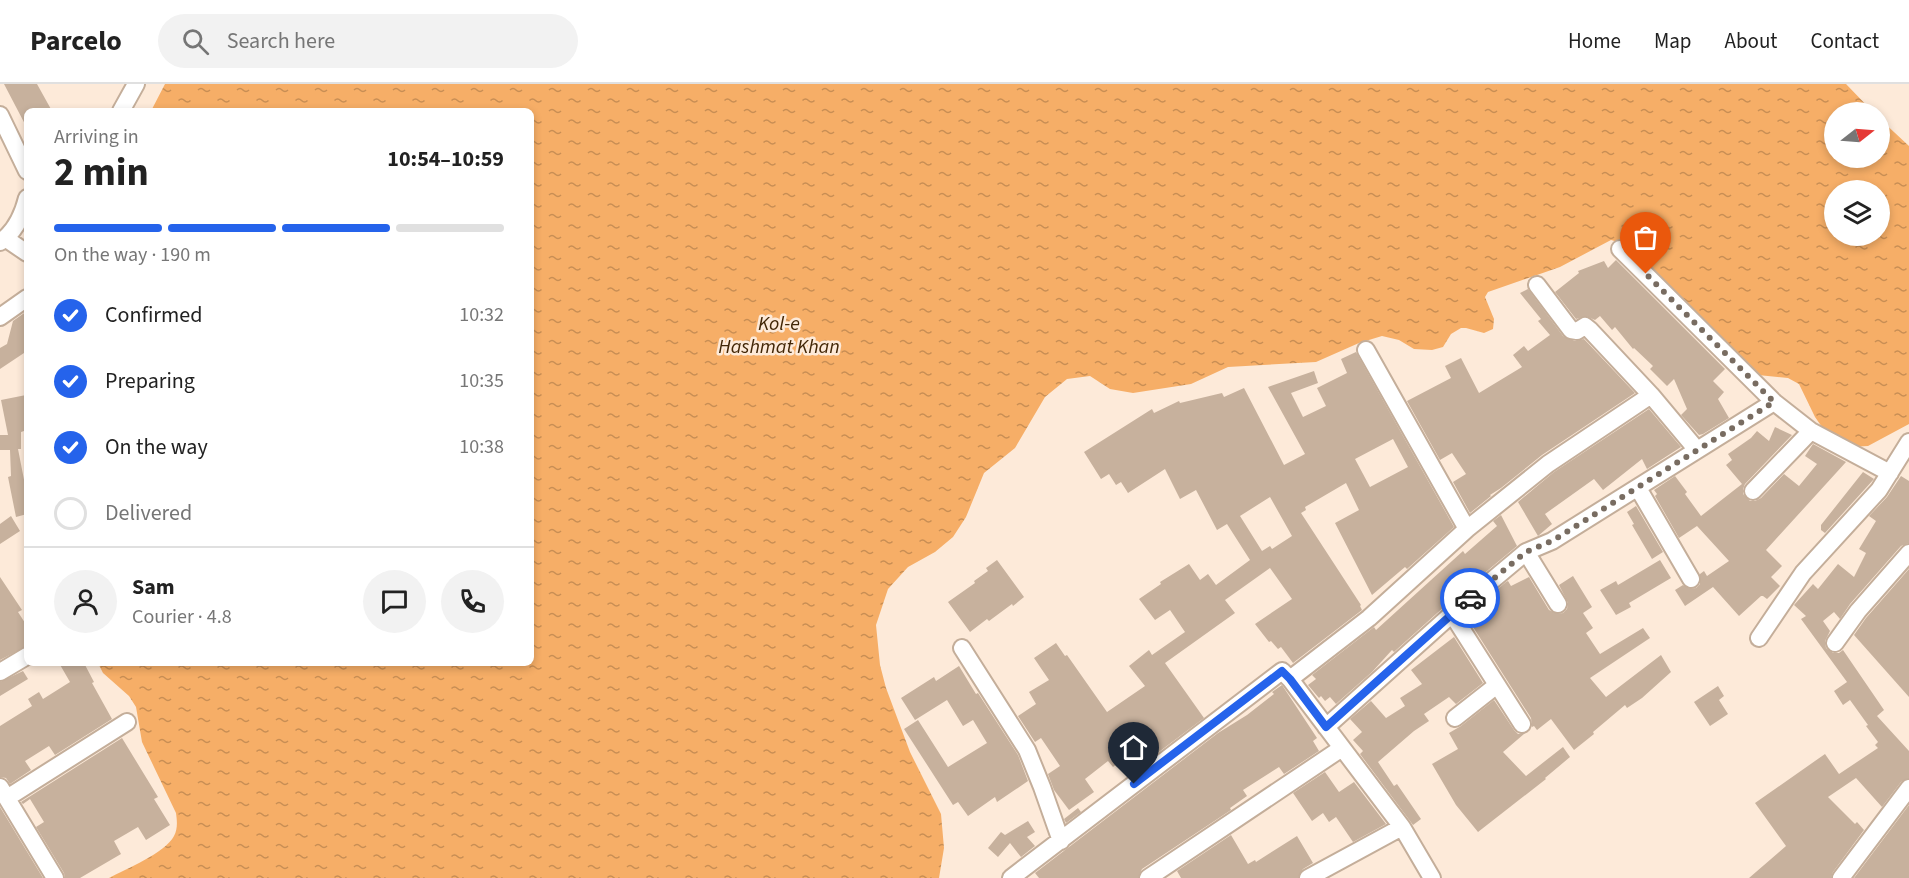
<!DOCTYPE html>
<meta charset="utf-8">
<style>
:root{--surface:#fff;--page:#f2f2f2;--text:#222;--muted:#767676;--line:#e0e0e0;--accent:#2563eb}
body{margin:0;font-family:"Source Sans 3",sans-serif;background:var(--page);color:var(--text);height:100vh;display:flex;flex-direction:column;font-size:22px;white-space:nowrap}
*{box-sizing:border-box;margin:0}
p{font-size:20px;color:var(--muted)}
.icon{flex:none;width:33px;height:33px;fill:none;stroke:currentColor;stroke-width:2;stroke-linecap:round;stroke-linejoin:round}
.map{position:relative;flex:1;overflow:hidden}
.drawer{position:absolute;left:24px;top:24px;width:510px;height:558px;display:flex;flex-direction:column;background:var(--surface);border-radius:9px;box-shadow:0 3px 9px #0003}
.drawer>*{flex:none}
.needle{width:39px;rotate:73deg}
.fabs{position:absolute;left:1824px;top:18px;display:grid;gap:12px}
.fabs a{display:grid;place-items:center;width:66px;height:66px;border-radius:50%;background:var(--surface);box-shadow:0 3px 9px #0003;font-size:30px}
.pin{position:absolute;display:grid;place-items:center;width:51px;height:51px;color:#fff;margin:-62px -26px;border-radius:50% 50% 50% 0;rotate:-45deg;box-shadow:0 0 6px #0007}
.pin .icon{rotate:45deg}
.courier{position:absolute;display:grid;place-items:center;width:60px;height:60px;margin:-30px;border:4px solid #2563eb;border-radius:50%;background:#fff;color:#222;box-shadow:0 2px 8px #0007}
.overview em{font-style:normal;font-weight:700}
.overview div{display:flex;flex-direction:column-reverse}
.overview{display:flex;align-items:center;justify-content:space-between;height:102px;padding:0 30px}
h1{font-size:39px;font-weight:700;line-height:45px}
.bar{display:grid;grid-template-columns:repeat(4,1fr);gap:9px 6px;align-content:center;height:72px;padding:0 30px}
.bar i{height:8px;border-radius:4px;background:var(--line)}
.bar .selected{background:var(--accent)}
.bar p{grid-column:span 4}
.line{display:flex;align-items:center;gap:15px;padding:0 30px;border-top:2px solid var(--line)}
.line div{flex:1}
.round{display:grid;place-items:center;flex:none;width:63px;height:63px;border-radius:32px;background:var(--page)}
ol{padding:0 30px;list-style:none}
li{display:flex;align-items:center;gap:18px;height:66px}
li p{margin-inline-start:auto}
li .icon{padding:6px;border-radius:50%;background:var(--accent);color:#fff;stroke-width:4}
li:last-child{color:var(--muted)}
li i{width:33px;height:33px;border:3px solid var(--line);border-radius:50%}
header{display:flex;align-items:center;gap:36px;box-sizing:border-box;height:84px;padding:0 30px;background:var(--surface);border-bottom:2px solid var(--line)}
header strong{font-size:28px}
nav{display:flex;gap:33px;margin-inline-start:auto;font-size:21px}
.search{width:420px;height:54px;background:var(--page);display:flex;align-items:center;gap:15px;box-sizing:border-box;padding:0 21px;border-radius:33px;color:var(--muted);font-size:22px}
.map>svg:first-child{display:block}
.water{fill:url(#water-ripples);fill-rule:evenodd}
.building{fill:#c7b19d;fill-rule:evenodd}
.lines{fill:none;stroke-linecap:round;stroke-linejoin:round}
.minor-casing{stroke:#c4ae9a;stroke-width:20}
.minor{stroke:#fff;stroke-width:16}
.done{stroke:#786c61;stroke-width:6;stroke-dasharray:0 10.8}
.route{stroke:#2563eb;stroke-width:8}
.labels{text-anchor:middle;stroke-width:5;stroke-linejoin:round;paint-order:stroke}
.water-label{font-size:20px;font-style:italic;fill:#422606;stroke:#fdead9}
</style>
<header>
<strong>Parcelo</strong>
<div class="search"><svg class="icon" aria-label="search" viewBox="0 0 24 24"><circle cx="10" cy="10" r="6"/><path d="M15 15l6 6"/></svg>Search here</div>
<nav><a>Home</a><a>Map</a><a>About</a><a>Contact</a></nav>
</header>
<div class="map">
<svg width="1909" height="794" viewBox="0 0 1909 794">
<defs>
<pattern id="water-ripples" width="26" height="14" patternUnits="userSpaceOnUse" patternTransform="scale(1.5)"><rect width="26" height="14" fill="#f6ae67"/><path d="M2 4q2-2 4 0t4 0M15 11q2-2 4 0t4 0" fill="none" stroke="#c88e54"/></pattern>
</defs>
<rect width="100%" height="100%" fill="#fdead9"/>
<path class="water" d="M165 0H1846L1873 28H1834V74H1880V35L1909 62V340L1868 362 1850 363 1829 353 1815 333 1799 300 1788 294 1758 291 1622 159 1611 156 1560 183 1488 208 1485 213 1494 235 1493 245 1484 249 1466 244H1461L1451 250 1443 263 1432 266 1414 265 1399 256 1382 252 1359 259 1316 278 1228 283 1191 300 1133 309 1110 305 1090 292 1067 295 1045 313 1015 364 984 389 966 433 953 453 935 468 908 483 888 505 876 541 880 581 886 604 910 668 941 730 944 764 939 794H109C126 785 165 769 174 752 178 745 177 736 176 729L142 658 136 623 129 612 103 589 98 579H531V27H151ZM1834 106H1880V152H1834Z"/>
<path class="building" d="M4 0H37L52 27H27V44Z
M1616 176 1725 285 1713 297 1724 308 1718 315 1729 334 1703 350 1699 351 1681 331 1687 325 1674 295 1667 302 1650 285 1653 282 1634 264 1633 265 1615 243 1612 246 1600 232 1595 236 1586 232 1576 235 1555 208 1579 189 1578 187 1604 177 1608 184Z
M1528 205 1563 252 1575 257 1584 255 1635 309 1542 371 1501 404 1490 411 1491 412 1470 429 1453 398 1466 390 1452 369 1440 376 1407 317 1451 294 1445 282 1461 274 1479 309 1522 283 1513 271 1524 262 1528 267 1550 251 1538 237 1541 235 1520 209Z
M27 227V267L0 285V264L7 260 13 237Z
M1356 268 1454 443 1407 485 1405 483 1372 511 1335 439 1359 426 1346 399 1305 423 1306 426 1301 429 1361 521 1360 522 1362 526 1293 579 1281 563 1278 565 1271 557 1269 558 1255 540 1292 515 1270 484 1225 516 1235 529 1165 579 1204 634 1127 692 1118 679 1113 683 1108 677 1085 695 1094 708 1069 726 1054 706 1048 690 1060 682 1041 654 1035 658 1018 632 1036 620 1029 608 1049 596 1034 574 1056 559 1065 572 1067 571 1107 628 1145 602 1129 582 1149 566 1152 571 1185 548 1170 526 1155 536 1139 515 1161 500 1160 498 1189 480 1200 496 1208 490 1216 501 1250 476 1227 440 1217 446 1196 406 1180 415 1165 385 1128 409 1121 398 1116 401 1109 390 1101 395 1084 368 1152 325 1154 329 1179 317 1180 319 1222 309 1224 313 1244 304 1284 381 1305 370 1268 303 1314 287 1318 299 1291 309 1303 333 1326 322 1317 304 1347 289 1341 275ZM1393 355 1408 383 1370 403 1355 375ZM1270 413 1292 452 1272 465 1270 462 1262 467 1240 432Z
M26 311 24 347 21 348V365H18L27 411V430L16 433 8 393 11 392 10 366H0V351H8L1 316Z
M1649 325 1681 363 1647 385 1642 375 1603 406 1594 395 1545 430 1552 440 1538 452 1518 418 1554 388Z
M1775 343 1792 351 1745 400 1743 405V410L1750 417H1755L1761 414 1784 390 1799 402 1817 380 1805 372 1813 360 1846 378 1766 466 1782 482 1771 493 1780 502 1767 515 1763 512H1761L1739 532 1713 503 1685 522 1675 506 1683 501 1690 505 1696 504 1700 500V490L1704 487 1707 492 1729 477 1697 442 1679 454 1655 412 1657 410 1654 406 1675 392 1687 408 1685 410 1701 432 1742 400 1726 381 1732 376 1728 370 1751 354 1757 347 1769 357Z
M1863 388 1874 395 1825 449 1821 446V441Z
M1901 392 1909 397V459L1901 462 1850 520 1840 535 1834 528 1823 537 1830 547 1825 557 1826 564 1833 569H1839L1843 566 1884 626 1877 632 1909 667V694L1901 698 1882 723 1856 694 1828 713 1855 740 1857 738 1864 746 1833 788 1831 794H1749L1786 762 1755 719 1825 670 1839 690 1878 664 1875 661 1878 658 1866 642 1868 641 1850 616 1843 621 1834 607 1847 598 1801 535 1806 532 1794 521 1813 500 1818 505 1838 480 1854 493 1866 469 1859 465 1876 437 1869 432 1887 413Z
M1636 422 1663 468 1652 475 1632 441 1634 440 1627 428Z
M1501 431 1517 462 1445 522 1394 568 1392 566 1372 588 1336 620 1330 613 1325 617 1321 612 1319 614 1308 601 1316 595 1312 591 1374 543 1376 546 1463 467 1465 470 1497 442 1493 437Z
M11 432 20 447 0 460V440Z
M997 476 1024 513 1013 522 1012 520 989 537 987 535 970 548 948 518 975 499 974 497 988 487 986 484Z
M1660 476 1671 494 1629 519 1631 523 1616 531 1600 506 1616 497 1618 501Z
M1909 485V613L1854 551 1866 534Z
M1573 492 1592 523 1583 529 1593 544 1586 549 1600 570 1643 544 1650 554 1590 594 1606 613 1661 571 1671 588 1642 614 1627 624 1625 621 1593 648 1594 650 1574 666 1551 635 1537 646 1534 642 1532 643 1531 634 1466 532 1506 498 1508 497 1511 502 1529 493 1549 526 1558 530 1563 529 1567 525 1568 519 1559 501Z
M0 493 22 526 18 528 27 542V562L0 576Z
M1454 553 1483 599 1456 620 1449 613 1424 630 1429 637 1414 647 1378 678 1394 702 1397 700 1421 735 1413 741 1360 670 1363 667 1353 656 1362 648 1350 635 1371 617 1386 634 1405 622 1400 614 1422 600 1411 586Z
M59 579H84L94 598 92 599 112 635 55 671 49 662 25 677 31 686 10 700 6 694 0 693V642L32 622 28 615 39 608 43 615 70 598Z
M959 582 976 610 978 609 1018 671 1028 697 997 718 995 713 968 732 958 718 953 721 904 645 918 636 948 683 987 659 973 636 963 642 947 616 915 636 901 614 934 593 936 597Z
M23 587 28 595 0 612V598Z
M1282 601 1317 654 1313 657 1319 667 1284 690 1279 683 1243 706 1247 712 1230 724 1231 726 1142 785 1138 794H1039L1035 789 1218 649 1247 631 1274 610 1272 608Z
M1718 602 1724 612 1719 616 1728 630 1710 642 1694 618Z
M1494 616 1514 646 1518 650H1524L1503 668 1526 692 1563 663 1570 673 1545 694 1546 695 1478 748 1456 721 1432 680 1458 665 1449 649 1461 642Z
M122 654 158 713 154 715 170 741 146 756 138 743 114 757 121 770 80 794H65L64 789 36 743 44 738 30 715 23 720 21 718Z
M1325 688 1339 708 1354 698 1386 740 1353 758 1336 733 1329 738 1323 729 1312 737 1293 709Z
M1909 721V794H1854Z
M0 723 43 794H0Z
M1078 724 1081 728 1066 739 1064 735Z
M1028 737 1035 748 1027 753 1035 762 1021 773 1010 759 998 773 988 764 1001 748 1005 751Z
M1231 751 1248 780 1255 776 1256 778 1297 752 1313 779 1303 785 1298 794H1181L1177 787Z"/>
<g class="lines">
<defs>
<path id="minor" d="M121 27 136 0
M0 31 27 87
M5 154 27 169
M0 158C15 148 23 130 27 114
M1620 165 1774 318 1811 347 1890 389
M1537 201 1571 246 1577 247 1585 242 1590 246 1651 311
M0 233 27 214
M1366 266 1467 445
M1638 404 1691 495
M1753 407 1811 347
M1526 468 1558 520
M1452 530 1522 640
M1759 554 1803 489 1879 406 1909 358
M1835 559 1858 527 1909 469
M962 564 1027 666 1042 703 1061 757
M0 588 27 572
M1290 595 1369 534 1467 445 1548 380 1651 311 1697 366
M1455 634 1497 601
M1326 643 1452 530 1526 468 1552 457 1774 318
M0 703 55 794
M7 714 127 638
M1011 794 1282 587 1290 595 1402 743 1432 794
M1148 794 1342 664
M1308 794 1402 743
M1841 794 1909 704"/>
</defs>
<use href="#minor" class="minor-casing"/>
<use href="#minor" class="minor"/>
</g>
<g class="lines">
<path class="done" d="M1470 514 1526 468 1552 457 1774 318 1646 190"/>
<path class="route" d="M1134 700 1282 587 1290 595 1326 643 1470 514"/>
</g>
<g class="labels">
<g class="water-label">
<text x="779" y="246">Kol-e<tspan x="779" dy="23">Hashmat Khan</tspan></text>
</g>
</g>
</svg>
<div class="fabs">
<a><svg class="needle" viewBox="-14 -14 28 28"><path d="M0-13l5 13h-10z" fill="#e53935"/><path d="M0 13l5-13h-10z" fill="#767676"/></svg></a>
<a><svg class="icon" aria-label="layers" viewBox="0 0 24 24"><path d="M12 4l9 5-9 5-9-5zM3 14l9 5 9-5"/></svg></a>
</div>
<div class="pin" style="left:1646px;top:190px;background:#ea580c"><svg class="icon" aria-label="bag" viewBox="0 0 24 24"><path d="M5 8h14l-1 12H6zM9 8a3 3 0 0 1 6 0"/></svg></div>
<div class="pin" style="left:1134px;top:700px;background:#1f2937"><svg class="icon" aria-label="home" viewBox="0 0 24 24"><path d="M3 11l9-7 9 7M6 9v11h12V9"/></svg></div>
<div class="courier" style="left:1470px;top:514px"><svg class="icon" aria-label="car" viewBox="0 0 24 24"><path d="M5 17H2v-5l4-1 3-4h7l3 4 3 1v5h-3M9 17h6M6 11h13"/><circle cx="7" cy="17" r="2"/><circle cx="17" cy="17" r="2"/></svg></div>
<section class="drawer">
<div class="overview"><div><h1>2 min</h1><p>Arriving in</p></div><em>10:54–10:59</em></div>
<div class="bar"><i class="selected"></i><i class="selected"></i><i class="selected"></i><i></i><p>On the way · 190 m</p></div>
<ol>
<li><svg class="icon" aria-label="check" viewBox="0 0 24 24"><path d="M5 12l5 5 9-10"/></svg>Confirmed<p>10:32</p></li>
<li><svg class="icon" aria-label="check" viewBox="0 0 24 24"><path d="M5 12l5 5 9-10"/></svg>Preparing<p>10:35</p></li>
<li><svg class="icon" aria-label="check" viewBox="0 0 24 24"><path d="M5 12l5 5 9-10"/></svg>On the way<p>10:38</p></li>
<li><i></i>Delivered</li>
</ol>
<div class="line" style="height:108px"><a class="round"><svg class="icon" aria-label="person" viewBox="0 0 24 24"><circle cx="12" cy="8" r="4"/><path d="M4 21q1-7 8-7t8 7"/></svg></a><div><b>Sam</b><p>Courier · 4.8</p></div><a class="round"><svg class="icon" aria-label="chat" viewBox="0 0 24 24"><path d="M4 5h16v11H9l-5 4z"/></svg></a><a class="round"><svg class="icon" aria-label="phone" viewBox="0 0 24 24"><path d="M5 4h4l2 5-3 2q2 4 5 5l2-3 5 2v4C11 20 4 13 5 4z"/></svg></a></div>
</section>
</div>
